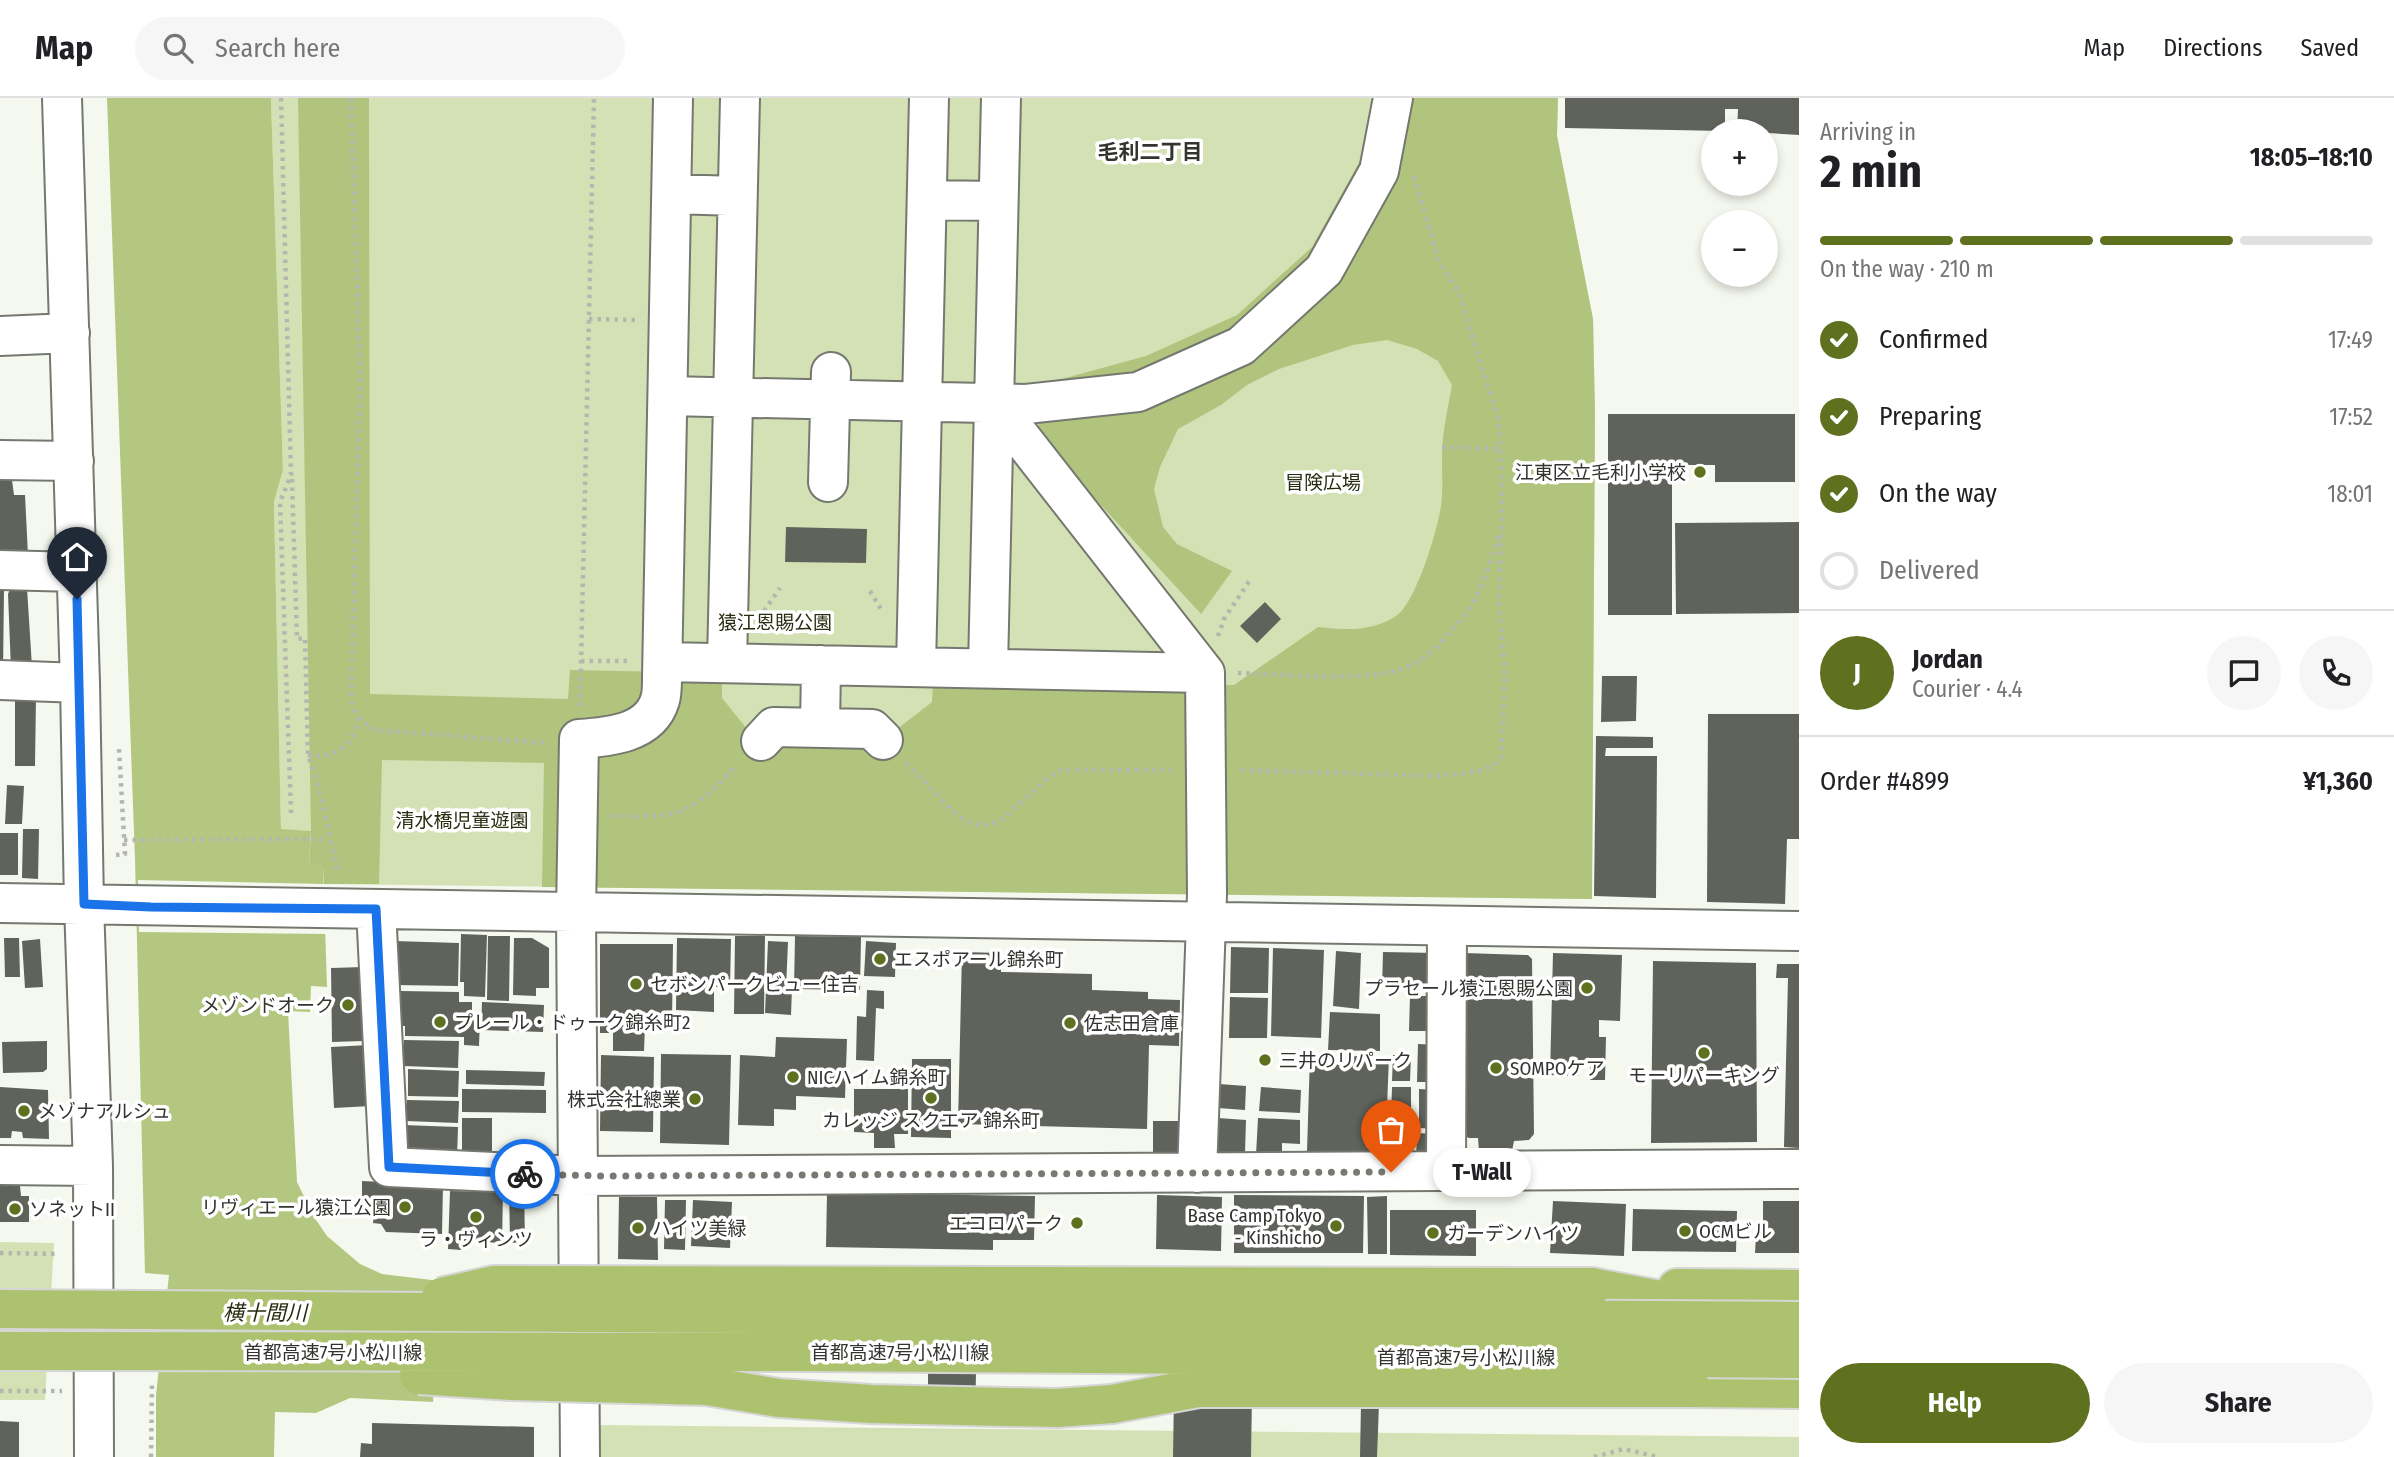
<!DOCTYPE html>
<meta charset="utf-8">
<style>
:root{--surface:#fff;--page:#f6f6f6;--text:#202124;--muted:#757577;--line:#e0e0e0;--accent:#5f711e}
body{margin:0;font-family:"Fira Sans Condensed","Noto Sans JP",sans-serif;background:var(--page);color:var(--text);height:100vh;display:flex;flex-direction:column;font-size:26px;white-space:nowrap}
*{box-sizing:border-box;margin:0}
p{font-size:23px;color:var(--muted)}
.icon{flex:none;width:38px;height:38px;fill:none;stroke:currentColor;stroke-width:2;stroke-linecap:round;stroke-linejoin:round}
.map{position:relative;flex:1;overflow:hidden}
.details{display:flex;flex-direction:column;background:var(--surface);width:595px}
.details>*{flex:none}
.buttons{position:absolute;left:1701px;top:21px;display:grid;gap:14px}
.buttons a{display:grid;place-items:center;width:77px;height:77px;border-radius:50%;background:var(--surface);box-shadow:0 4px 10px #0003;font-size:35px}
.pin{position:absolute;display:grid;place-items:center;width:60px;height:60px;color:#fff;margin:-72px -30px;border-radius:50% 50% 50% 0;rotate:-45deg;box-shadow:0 0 7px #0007}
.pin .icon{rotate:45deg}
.courier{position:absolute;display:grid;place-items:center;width:70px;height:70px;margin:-35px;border:5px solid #1a73e8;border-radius:50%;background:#fff;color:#222;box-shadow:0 2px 9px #0007}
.bubble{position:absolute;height:49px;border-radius:24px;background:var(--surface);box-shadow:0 4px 10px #0003;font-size:23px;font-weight:700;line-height:49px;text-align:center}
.headline em{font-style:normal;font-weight:700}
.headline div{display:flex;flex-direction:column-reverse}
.headline{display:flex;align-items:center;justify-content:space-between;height:119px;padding:0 21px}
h1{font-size:46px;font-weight:700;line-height:52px}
.bar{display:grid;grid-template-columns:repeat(4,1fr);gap:10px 7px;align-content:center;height:84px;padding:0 21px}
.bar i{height:9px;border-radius:5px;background:var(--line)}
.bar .active{background:var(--accent)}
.bar p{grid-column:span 4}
.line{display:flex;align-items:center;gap:18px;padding:0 21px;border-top:2px solid var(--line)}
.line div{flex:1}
.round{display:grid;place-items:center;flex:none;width:74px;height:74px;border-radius:37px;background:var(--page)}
ol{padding:0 21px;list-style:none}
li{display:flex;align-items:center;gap:21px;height:77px}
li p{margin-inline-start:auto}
li .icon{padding:7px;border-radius:50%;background:var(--accent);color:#fff;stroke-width:4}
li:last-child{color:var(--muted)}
li i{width:38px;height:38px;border:4px solid var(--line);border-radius:50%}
.primary-button{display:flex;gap:14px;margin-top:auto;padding:14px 21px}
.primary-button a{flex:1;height:80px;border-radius:42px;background:var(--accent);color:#fff;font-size:28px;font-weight:700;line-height:80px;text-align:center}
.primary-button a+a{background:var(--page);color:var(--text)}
header{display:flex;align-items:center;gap:42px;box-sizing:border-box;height:98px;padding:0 35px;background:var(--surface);border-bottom:2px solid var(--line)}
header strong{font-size:33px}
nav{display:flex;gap:38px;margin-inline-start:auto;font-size:24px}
.search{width:490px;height:63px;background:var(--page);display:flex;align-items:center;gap:18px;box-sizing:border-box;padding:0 24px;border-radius:38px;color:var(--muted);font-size:26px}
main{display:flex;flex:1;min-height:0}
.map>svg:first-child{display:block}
.green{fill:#d4e1b5}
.forest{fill:#b1c47e}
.water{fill:#b4c781}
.pier{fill:#f5f8ee}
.building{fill:#60635b}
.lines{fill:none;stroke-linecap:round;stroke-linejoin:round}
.minor-casing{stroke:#75786f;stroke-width:42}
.highway-casing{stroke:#d6d6d6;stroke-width:42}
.path{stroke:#b5b7af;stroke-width:4.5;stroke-dasharray:3.5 5;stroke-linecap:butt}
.minor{stroke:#fff;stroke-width:38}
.highway{stroke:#adc26f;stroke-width:38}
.highway-bridge-casing{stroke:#d6d6d6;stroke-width:42;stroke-linecap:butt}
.highway-bridge{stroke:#adc26f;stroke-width:38}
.done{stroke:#777972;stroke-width:7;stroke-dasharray:0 12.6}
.route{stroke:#1a73e8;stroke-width:9}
.poi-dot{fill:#5f711e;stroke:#fff;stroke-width:2.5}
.labels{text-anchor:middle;stroke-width:7;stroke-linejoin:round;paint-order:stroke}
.poi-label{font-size:19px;fill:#333430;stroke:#fff;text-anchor:start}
.park-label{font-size:19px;fill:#272e10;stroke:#fff}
.street-label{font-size:19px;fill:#333430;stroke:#fff}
.neighbourhood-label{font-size:21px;font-weight:bold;fill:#333430;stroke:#fff}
.water-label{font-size:21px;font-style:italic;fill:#262d0e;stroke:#fff}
</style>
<header>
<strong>Map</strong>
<div class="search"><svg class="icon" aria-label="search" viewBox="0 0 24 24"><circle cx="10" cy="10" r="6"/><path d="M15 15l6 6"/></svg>Search here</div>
<nav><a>Map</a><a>Directions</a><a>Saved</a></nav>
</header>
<main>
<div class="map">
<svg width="1799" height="1359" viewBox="0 0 1799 1359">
<rect width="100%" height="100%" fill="#f5f8ee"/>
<path class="green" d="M271 0H1558L1557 38 1593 221 1595 316 1592 801 324 786 323 768 311 733 281 732 274 404 283 372Z
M0 1144 54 1145 45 1302H0Z
M597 1327 1799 1339V1359H598Z"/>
<path class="forest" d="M298 0H369L370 596 568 601 570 572 722 575V600L756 642H883L932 604 933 581 1234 587 1318 529C1345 532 1372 534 1396 518 1416 506 1441 423 1442 399 1443 380 1441 360 1443 340 1445 322 1449 304 1452 287L1438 263 1417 251 1387 242 1353 247 1279 271 1247 287 1221 307 1178 331 1160 369 1154 391 1163 429 1177 446 1232 473 1201 516 1042 343 1037 319 1058 282 1146 258 1237 217 1312 149 1361 61 1373 0H1558L1557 38 1593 221 1595 316 1592 801 542 789 544 665 382 662 379 786H324L323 768 309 767 311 733Z"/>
<path class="water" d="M107 0H271L283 372 274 404 281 731 311 733 309 766 323 768 327 889 311 888 310 914 288 913 297 1084 314 1119 327 1138 360 1166 382 1176 440 1183 433 1304 350 1300 316 1315 275 1314 274 1359H156V1297L169 1177 145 1175 135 761Z"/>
<path class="pier" d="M138 782 324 786 328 836 139 834Z"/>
<path class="building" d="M1565 0H1799V37L1737 33 1738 11H1725V33L1565 30Z
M1608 316H1795V384H1715V367H1672V517H1608Z
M0 382H12L14 397H25L28 457 0 455Z
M1799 424V515L1676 516 1675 425Z
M786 429 867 431 866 465 785 464Z
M27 490 32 569 11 572 8 496 10 491Z
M0 491H4L3 575H0Z
M1265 504 1281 521 1257 545 1240 528Z
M1602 578H1637L1636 623 1601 624Z
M15 598H36L35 668H15Z
M1708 616H1799V741H1787L1785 806 1707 804Z
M1596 638 1653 639V650H1606L1605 658H1657L1656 800 1594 798Z
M7 687 24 688 22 726H5Z
M23 731H39L38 781 22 780Z
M0 735H18V777H0Z
M461 836 487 837 485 899 464 898V884H460Z
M488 838H510L509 903 487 902Z
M735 838H765L764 916H734Z
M795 838 861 839 860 892 794 891Z
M4 840H19L20 879H5Z
M514 840H532L549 850V890H536V898L513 897Z
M677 840 731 841 730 889H714V914L676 912Z
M40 841 43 889 25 890 22 843Z
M394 843 459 845 458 888 394 887Z
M768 843 788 844 786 891 792 890 791 917 765 915Z
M866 843 896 845 895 879 864 878Z
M600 846H673L672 926 645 927 644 953H613V935H600Z
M1231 849 1269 850 1268 895H1230Z
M1273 850 1324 852 1321 940 1271 938Z
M1336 853 1361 855 1359 911 1333 908Z
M962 854 1001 855V874L1092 876V892L1148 894V901L1180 902 1179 948 1149 947 1147 1031 958 1026Z
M1383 854 1437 855 1436 892 1382 891Z
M1464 855 1528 857 1532 861 1534 1036 1529 1042 1514 1043 1512 1053H1479L1478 1040H1469L1460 1036Z
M1553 855 1622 857 1620 923 1599 922V939H1606L1605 982H1590V968H1579V978L1550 977Z
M1653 863 1756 865 1757 1044 1651 1045Z
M1777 866H1799V1050L1784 1049 1788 880H1776Z
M363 869 364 943 332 944 331 870Z
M867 892 884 893V911L876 910 874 963 856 962 857 918 866 919Z
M401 893 459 894V904H472V920H480L479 948 464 947V939L405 938V928H400Z
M1410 898H1437L1436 933H1409Z
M1230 899 1268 900 1267 940H1229Z
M482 904 544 907 543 934 481 932Z
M1330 914 1380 916V953L1328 952Z
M776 939 847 941 845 1000 796 998V1012L774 1011V1028L738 1027 740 957 775 959Z
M404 942 459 943 458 970 403 968Z
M47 943V971L43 974 3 975 2 944Z
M1418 946 1438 947 1437 984H1417Z
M368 947 371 1008 334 1010 331 949Z
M661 956 731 957 729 1047 660 1045Z
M601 957 654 959 653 1034 600 1033Z
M1310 957 1389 959 1385 1058 1307 1053Z
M1393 957H1411L1410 983H1392Z
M912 961H951V1040L911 1039Z
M408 971 459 973 458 999 408 998Z
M466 972 545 974 544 988 466 986Z
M1219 986 1246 988 1245 1012 1218 1010Z
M0 989 48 992 49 1041 23 1040 22 1034 12 1033 11 1040H0Z
M1261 989 1301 992 1300 1015 1259 1013Z
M1392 989H1411V1026L1391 1025Z
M462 991 546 992V1015L462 1014Z
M854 991H908V1036H894L895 1050H874V1035L854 1034Z
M1419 991 1437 992 1436 1031 1419 1030Z
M407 1002 459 1003 458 1025 406 1023Z
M462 1020H492V1057H462Z
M1218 1020 1246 1022 1245 1055 1216 1054Z
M1258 1020 1300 1022V1046L1282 1045V1057H1256Z
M1153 1023H1185V1057L1153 1056Z
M403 1027 458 1029 457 1060 403 1059Z
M1391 1032 1411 1033 1410 1059 1390 1058Z
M1417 1035 1437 1036 1436 1060 1416 1059Z
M362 1083 443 1087 442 1136 386 1134 381 1126 373 1125 374 1115 362 1103Z
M509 1086H524L525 1144 510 1145Z
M0 1088H20L21 1098H29V1124H0Z
M450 1093 503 1094 502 1145 462 1143 461 1152 448 1151Z
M827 1095 1035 1098 1034 1142H993V1152L826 1149Z
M1157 1097 1222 1099 1221 1153 1156 1151Z
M1234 1097 1364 1098 1363 1155H1234Z
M1387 1098V1156H1368L1367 1099Z
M619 1099H657L658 1162 618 1161Z
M665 1102H686L685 1152 664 1151Z
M693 1102 732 1104 730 1150 691 1148Z
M1553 1103 1626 1106 1624 1158 1550 1155Z
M1763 1103H1799V1155H1755L1756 1137H1763Z
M1633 1111 1737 1113 1736 1154 1632 1153Z
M1390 1112H1476V1158L1390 1157Z
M928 1273H976L975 1328 928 1327Z
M1174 1294 1252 1296 1251 1359H1173Z
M1361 1306H1379L1377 1359H1360Z
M0 1323 19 1324V1359H0Z
M372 1325 534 1329V1359H360L361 1345 372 1346Z"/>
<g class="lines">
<defs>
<path id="minor" d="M62 0 80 585 84 806 93 1068 94 1359
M672 96 737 98
M927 102 998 103
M0 238 70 235
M668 298 1026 306 1138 294 1241 248 1324 172 1379 73 1393 0
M994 305 1205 575 1207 796 1197 1075
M0 362 74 363
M828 384 831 274
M0 472 76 474
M663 564 1205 575
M727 565 740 0
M916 569 929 0
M988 570 1001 0
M0 582 80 585
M820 630 821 567
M761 643 774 629 872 631 883 642
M0 805 1799 833
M376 811 389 1069 578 1078 1799 1071
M0 1067 93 1068
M1446 1073 1447 828
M580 1359 576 815 579 641C608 639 650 636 660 602 662 596 662 587 662 580L673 0"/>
<path id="highway" d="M1591 1189 1713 1212
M1677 1190 1799 1191
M1691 1290 1799 1291"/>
</defs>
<use href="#minor" class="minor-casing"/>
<use href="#highway" class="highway-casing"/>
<path class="path" d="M281 0 291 377 280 404 291 715
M351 0 360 285 351 597C353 614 359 624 375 632L546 645
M589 221 637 222
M1442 349 1500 351
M292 381 297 541 305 540 308 657 319 691 338 776
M870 493 881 511
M764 513 780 490
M1218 538 1224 521 1250 482
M581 563H629
M1238 575C1284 576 1361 585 1404 570 1417 566 1430 556 1439 546 1475 511 1484 487 1498 439
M580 608 594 0
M308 657C335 661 354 648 358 621
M906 665 959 719C974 728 988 730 1003 720L1048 680 1061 672H1172
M1241 672 1437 678C1458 676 1481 676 1499 663L1501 658 1505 575 1499 509 1502 398 1499 324 1458 192 1439 164 1414 78
M610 718C682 719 687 719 737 667
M124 742 322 741
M116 757 125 756 119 651
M0 1155 59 1156
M0 1293H62
M151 1359 152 1286
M1594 1359 1624 1351 1658 1359"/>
<use href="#minor" class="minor"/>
<use href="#highway" class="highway"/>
<defs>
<path id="highway-bridge" d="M441 1199 494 1187 1591 1189
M0 1211 1799 1223
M0 1253 799 1254 1799 1261
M419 1277 512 1283 707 1288 779 1300 871 1306 1057 1310 1112 1306 1198 1290H1691"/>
</defs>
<use href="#highway-bridge" class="highway-bridge-casing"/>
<use href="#highway-bridge" class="highway-bridge"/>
</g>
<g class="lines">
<path class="done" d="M525 1076 605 1078 1391 1074"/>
<path class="route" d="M77 501 84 806 151 809 376 811 389 1069 525 1076"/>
</g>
<g class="poi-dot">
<circle cx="1700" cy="374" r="7"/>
<circle cx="880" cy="861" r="7"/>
<circle cx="636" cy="886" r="7"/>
<circle cx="1587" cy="890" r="7"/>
<circle cx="348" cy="907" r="7"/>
<circle cx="440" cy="924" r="7"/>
<circle cx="1070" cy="925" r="7"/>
<circle cx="1704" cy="955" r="7"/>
<circle cx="1265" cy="962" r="7"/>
<circle cx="1496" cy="970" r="7"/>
<circle cx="793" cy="979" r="7"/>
<circle cx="931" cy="1000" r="7"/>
<circle cx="695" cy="1001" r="7"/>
<circle cx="24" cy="1013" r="7"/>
<circle cx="405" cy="1109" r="7"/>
<circle cx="15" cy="1111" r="7"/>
<circle cx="476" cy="1119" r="7"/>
<circle cx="1077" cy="1125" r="7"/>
<circle cx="1336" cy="1128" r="7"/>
<circle cx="638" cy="1130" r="7"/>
<circle cx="1685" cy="1133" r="7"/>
<circle cx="1433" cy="1135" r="7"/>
</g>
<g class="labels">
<g class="poi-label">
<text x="1686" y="381" text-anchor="end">江東区立毛利小学校</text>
<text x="894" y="868">エスポアール錦糸町</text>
<text x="650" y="893">セボンパークビュー住吉</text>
<text x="1573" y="897" text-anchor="end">プラセール猿江恩賜公園</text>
<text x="334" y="914" text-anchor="end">メゾンドオーク</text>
<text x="454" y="931">プレール・ドゥーク錦糸町2</text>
<text x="1084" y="932">佐志田倉庫</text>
<text x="1279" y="969">三井のリパーク</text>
<text x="1510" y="977">SOMPOケア</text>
<text x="1704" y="984" text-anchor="middle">モーリパーキング</text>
<text x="807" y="986">NICハイム錦糸町</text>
<text x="681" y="1008" text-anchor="end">株式会社總業</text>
<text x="38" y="1020">メゾナアルシュ</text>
<text x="931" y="1029" text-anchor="middle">カレッジ スクエア 錦糸町</text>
<text x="391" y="1116" text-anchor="end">リヴィエール猿江公園</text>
<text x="29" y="1118">ソネットII</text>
<text x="1322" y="1124" text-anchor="end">Base Camp Tokyo<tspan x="1322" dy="22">- Kinshicho</tspan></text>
<text x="1063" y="1132" text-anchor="end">エコロパーク</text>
<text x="652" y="1137">ハイツ美緑</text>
<text x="1699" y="1140">OCMビル</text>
<text x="1447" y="1142">ガーデンハイツ</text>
<text x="476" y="1148" text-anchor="middle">ラ・ヴィンツ</text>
</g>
<g class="park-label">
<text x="1323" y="391">冒険広場</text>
<text x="775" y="531">猿江恩賜公園</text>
<text x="462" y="729">清水橋児童遊園</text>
</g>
<g class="street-label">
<text x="333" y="1261">首都高速7号小松川線</text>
<text x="900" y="1261">首都高速7号小松川線</text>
<text x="1466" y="1266">首都高速7号小松川線</text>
</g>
<g class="neighbourhood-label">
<text x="1150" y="61">毛利二丁目</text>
</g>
<g class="water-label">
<text x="265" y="1222">横十間川</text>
</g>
</g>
</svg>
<div class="buttons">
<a>+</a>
<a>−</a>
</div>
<div class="pin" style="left:1391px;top:1074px;background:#ea580c"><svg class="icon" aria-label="bag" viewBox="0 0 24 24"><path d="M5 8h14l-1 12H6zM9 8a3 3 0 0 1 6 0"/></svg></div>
<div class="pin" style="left:77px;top:501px;background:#1f2937"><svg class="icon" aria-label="home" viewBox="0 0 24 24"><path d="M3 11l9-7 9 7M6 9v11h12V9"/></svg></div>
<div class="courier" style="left:525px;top:1076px"><svg class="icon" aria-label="bike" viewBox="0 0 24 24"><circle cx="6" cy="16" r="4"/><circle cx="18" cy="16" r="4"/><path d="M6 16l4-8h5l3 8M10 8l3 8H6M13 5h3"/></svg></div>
<div class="bubble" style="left:1433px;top:1050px;width:98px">T-Wall</div>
</div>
<section class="details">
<div class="headline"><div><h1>2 min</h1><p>Arriving in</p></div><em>18:05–18:10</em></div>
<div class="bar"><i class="active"></i><i class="active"></i><i class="active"></i><i></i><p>On the way · 210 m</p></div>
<ol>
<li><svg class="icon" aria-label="check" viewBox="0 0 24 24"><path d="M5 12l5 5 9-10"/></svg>Confirmed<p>17:49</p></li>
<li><svg class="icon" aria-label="check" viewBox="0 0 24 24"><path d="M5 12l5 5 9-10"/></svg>Preparing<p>17:52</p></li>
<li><svg class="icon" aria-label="check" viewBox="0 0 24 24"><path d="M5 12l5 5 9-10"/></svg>On the way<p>18:01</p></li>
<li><i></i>Delivered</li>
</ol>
<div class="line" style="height:126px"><b class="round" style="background:var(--accent);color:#fff">J</b><div><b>Jordan</b><p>Courier · 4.4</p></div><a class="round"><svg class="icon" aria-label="chat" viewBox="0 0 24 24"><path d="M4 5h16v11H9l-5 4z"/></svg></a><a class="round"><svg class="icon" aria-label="phone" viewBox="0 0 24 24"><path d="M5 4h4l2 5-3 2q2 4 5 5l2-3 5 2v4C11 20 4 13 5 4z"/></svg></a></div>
<div class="line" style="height:91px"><div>Order #4899</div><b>¥1,360</b></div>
<div class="primary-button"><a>Help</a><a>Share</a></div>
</section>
</main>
